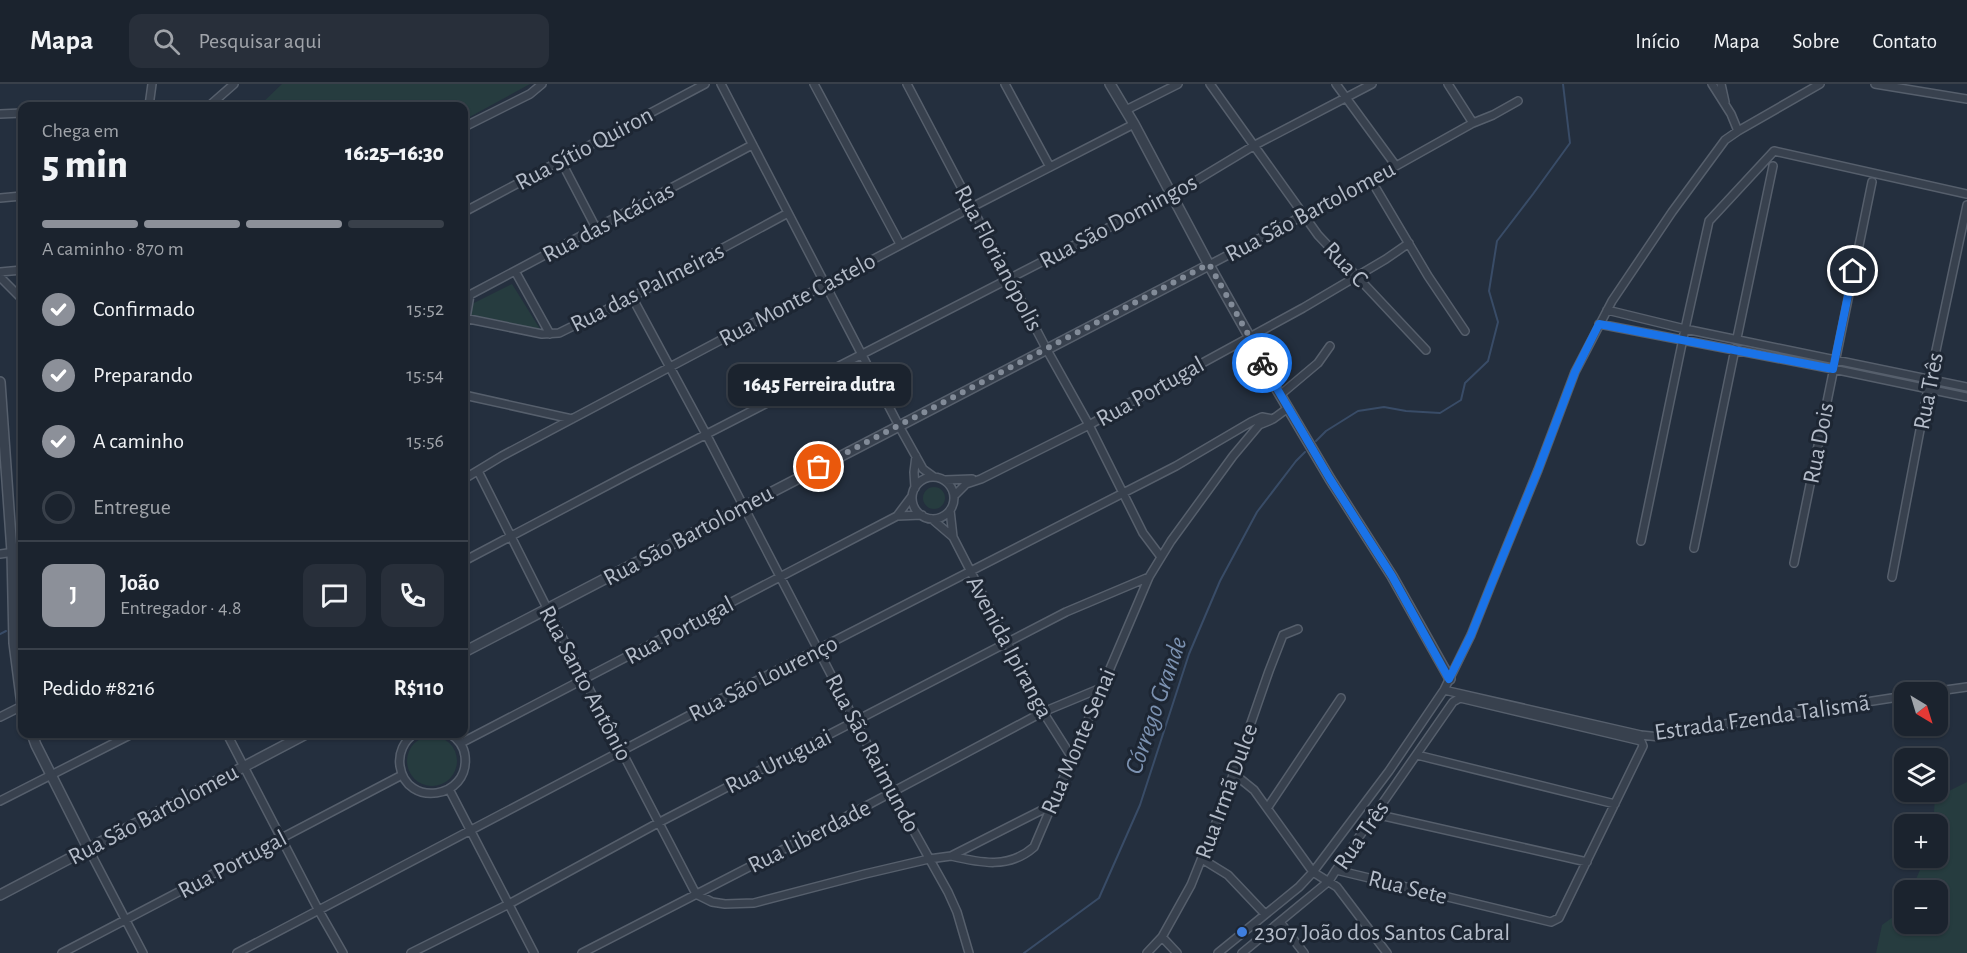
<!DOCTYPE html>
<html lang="pt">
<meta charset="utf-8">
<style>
:root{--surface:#1b232e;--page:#282f3a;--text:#f1f3f6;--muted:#a0a4aa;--line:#39404a;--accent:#8c9099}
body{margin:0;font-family:"Alegreya Sans",sans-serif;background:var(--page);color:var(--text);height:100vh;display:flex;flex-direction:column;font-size:22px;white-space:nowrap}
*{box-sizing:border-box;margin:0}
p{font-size:20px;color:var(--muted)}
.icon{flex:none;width:33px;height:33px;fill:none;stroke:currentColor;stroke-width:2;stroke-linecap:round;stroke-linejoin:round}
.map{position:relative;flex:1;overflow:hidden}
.details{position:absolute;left:18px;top:18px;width:450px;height:636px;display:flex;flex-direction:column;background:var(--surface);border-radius:12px;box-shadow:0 2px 4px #0004,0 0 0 2px var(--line)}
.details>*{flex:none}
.needle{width:39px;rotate:142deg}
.tools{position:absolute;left:1894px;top:598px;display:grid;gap:12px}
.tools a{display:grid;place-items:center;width:54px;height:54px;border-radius:12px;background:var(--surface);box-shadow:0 2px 4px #0004,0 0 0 2px var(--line);font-size:30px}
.pin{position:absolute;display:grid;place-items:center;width:51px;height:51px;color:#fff;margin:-26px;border:3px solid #fff;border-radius:50%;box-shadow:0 2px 6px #0007}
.courier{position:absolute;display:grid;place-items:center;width:60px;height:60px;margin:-30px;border:4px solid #1a73e8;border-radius:50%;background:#fff;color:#222;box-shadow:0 2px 8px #0007}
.bubble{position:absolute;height:42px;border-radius:12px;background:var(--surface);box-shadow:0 2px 4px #0004,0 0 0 2px var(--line);font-size:20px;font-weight:800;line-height:42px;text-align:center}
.headline em{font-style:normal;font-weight:800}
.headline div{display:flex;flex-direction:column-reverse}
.headline{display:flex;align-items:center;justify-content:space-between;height:102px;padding:0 24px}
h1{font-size:39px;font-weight:800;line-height:45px}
.bar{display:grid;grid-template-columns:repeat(4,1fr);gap:9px 6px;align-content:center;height:72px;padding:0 24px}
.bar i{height:8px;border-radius:4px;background:var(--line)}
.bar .active{background:var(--accent)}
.bar p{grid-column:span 4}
.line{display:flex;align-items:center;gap:15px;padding:0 24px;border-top:2px solid var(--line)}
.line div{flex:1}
.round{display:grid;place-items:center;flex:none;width:63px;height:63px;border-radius:12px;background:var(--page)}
ol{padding:0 24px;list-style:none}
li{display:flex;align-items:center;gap:18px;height:66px}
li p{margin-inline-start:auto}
li .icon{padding:6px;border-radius:50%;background:var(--accent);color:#fff;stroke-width:4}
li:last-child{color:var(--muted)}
li i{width:33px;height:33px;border:3px solid var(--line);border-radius:50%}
header{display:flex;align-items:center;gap:36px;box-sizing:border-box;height:84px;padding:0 30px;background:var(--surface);border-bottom:2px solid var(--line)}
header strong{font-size:28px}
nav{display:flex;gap:33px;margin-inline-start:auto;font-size:21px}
.search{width:420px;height:54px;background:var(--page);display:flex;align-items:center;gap:15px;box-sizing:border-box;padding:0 21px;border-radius:12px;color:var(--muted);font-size:22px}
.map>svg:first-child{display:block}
.green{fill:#263c3f}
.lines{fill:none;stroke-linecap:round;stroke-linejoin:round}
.stream{stroke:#394c67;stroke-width:2}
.minor-casing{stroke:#565f6c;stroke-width:10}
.tertiary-casing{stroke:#565f6c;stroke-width:12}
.minor{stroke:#38414e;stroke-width:7}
.tertiary{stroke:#38414e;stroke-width:9}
.done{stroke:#828b98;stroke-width:6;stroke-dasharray:0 10.8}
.route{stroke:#1a73e8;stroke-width:8}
.shop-dot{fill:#3f7fe0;stroke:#1d2633;stroke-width:2}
.labels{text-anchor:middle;stroke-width:6;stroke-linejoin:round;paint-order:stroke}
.street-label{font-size:24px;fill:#b4bcc9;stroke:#1d2633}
.poi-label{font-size:24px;fill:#b4bcc9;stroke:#1d2633;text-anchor:start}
.water-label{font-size:26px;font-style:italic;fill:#7c92b1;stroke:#1d2633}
</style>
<header>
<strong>Mapa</strong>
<div class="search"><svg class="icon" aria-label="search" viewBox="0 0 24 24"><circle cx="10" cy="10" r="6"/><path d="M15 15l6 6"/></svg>Pesquisar aqui</div>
<nav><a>Início</a><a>Mapa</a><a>Sobre</a><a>Contato</a></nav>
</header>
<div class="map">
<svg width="1967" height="869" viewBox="0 0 1967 869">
<rect width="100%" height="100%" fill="#242f3e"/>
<path class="green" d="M282 0H530L464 36V22H259Z
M512 200 540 245 464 230V224Z
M923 414a11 11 0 1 1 22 0a11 11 0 1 1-22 0Z
M407 677a25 25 0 1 1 50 0a25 25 0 1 1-50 0Z
M1967 698V869H1876L1882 841 1900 828 1905 818V840H1938V807H1911L1925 774H1938V741H1933L1935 714Z"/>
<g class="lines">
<path class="stream" d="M1316 357 1326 347 1358 327 1384 323 1406 327 1440 329 1461 316 1465 299 1488 277 1498 238 1489 207 1497 157 1533 110 1570 59 1563 0
M464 376 465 377
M20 542 22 540
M0 550 6 547
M1024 869 1099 814 1140 721 1189 570 1220 497 1257 428 1296 377 1305 368"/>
<defs>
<path id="minor" d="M721 0 899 342 923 385 934 393
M814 0 900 160
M907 0 1047 266 1089 341 1143 449 1161 473
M1005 0 1050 83
M1210 0 1318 151 1426 266
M1336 0 1396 82
M1448 0 1473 39
M1712 0 1731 30 1738 47
M1721 0 1725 18
M1875 0 1967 15
M138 22H149
M149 22 152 0
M209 22 234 0
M1126 26 1178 0
M0 30 22 29
M464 43 530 10 542 0
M561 77 596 144
M1371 96 1428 192 1465 247
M0 114 22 112
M464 128 705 0
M1209 181 1371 96 1473 39 1493 31 1518 17
M515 187 550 250
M0 188 22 186
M0 193 22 215
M632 213 706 350 892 708 948 808 957 828 969 869
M464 214 752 61
M1607 226 1685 245 1967 303
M464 234 542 250 559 249 632 213 788 129
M1599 240 1833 285 1967 313
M464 246 470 211
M1737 254 1773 82
M464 311 572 335
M1280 311 1318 279 1330 262
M478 387 547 524 696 810 712 818 725 820 754 819 865 790 929 775 951 772 1050 722
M912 414a21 21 0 1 1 42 0a21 21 0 1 1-42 0Z
M464 395 502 372 972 123 1134 40
M945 396 972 395
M915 404 914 388 916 372
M954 412 966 400 981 395 1089 341 1303 224 1386 175 1409 159
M950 426 953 453 1043 628 1071 672
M897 432 922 431
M932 435 953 453
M1641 457 1685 245 1709 137 1774 67 1967 110
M1694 464 1735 265
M0 470 22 467
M464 477 631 389 1172 111 1255 61 1372 0
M1794 479 1872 98
M1892 493 1928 304 1967 121
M1444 606 1641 651 1660 653 1679 647 1905 612
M1924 609 1967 603
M0 633 22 622
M227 650 319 827 343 869
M414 650C404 657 398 669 400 682 406 724 470 715 465 672 464 663 458 655 450 650
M461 659 897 432 912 412
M1417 671 1615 720
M1233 689 1254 706 1313 788 1337 803 1387 869
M449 705 534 869
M0 717 132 650
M1268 723 1341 614
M1375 730 1587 778
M88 764 143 869
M951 772C981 779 1009 785 1034 763L1149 493 1171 457 1233 372 1259 341 1271 336
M1202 775 1228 791 1265 830
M1280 838 1304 869
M1162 853 1177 869
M62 869 402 691
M237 869 707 622 1176 382 1251 338 1262 333 1273 335 1288 324
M411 869 509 820 658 739 1066 528 1149 493
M582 869 819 747 1043 628 1101 604
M1147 869 1162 853 1191 801 1219 731 1269 587 1283 551 1298 545
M1218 869 1299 803 1313 788 1389 687 1444 606 1471 551 1491 501 1538 386 1575 288 1612 217 1672 128 1725 56 1738 47 1820 0
M1242 869 1329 797 1336 786 1453 618 1460 614 1641 657 1643 662 1559 834 1551 838 1336 786"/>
<path id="tertiary" d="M1110 0 1134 40 1209 181 1249 252 1266 287 1330 395 1392 492 1450 595
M0 298 12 468 14 559 22 621
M464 568 1209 181
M32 650 36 661 88 764
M0 811 306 650"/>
</defs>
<use href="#minor" class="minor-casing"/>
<use href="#tertiary" class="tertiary-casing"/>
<use href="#minor" class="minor"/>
<use href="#tertiary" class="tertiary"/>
</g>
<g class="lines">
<path class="done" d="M819 383 1209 180 1249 252 1262 279"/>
<path class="route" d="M1262 279 1330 395 1392 492 1449 595 1471 551 1491 501 1538 386 1575 288 1599 240 1833 285 1853 187"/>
</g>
<circle class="shop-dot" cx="1242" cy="848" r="6"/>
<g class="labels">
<g class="street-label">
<text transform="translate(584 64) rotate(-28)" y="8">Rua Sítio Quiron</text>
<text transform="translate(1310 127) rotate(-28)" y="8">Rua São Bartolomeu</text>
<text transform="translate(1118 137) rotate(-28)" y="8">Rua São Domingos</text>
<text transform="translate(608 138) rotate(-28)" y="8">Rua das Acácias</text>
<text transform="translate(999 174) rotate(62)" y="8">Rua Florianópolis</text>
<text transform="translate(1346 180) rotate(46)" y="8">Rua C</text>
<text transform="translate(647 203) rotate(-27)" y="8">Rua das Palmeiras</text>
<text transform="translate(797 215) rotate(-28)" y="8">Rua Monte Castelo</text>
<text transform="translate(1150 307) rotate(-29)" y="8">Rua Portugal</text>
<text transform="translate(1928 307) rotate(-79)" y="8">Rua Três</text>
<text transform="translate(1818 359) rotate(-79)" y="8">Rua Dois</text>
<text transform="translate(688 451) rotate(-28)" y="8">Rua São Bartolomeu</text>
<text transform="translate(679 546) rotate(-28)" y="8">Rua Portugal</text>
<text transform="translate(1010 563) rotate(62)" y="8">Avenida Ipiranga</text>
<text transform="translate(763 594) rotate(-27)" y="8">Rua São Lourenço</text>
<text transform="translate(586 599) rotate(62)" y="8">Rua Santo Antônio</text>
<text transform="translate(1762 633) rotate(-8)" y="8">Estrada Fzenda Talismã</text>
<text transform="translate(1078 657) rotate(-67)" y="8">Rua Monte Senai</text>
<text transform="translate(873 669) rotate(62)" y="8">Rua São Raimundo</text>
<text transform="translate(778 677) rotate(-27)" y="8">Rua Uruguai</text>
<text transform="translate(1226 707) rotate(-70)" y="8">Rua Irmã Dulce</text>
<text transform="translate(153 730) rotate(-28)" y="8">Rua São Bartolomeu</text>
<text transform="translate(1361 751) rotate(-55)" y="8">Rua Três</text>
<text transform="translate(809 752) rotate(-27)" y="8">Rua Liberdade</text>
<text transform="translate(232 780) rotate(-28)" y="8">Rua Portugal</text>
<text transform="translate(1408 803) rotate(14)" y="8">Rua Sete</text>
</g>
<g class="poi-label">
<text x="1254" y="856">2307 João dos Santos Cabral</text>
</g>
<g class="water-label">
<text transform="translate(1155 621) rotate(-71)" y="9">Córrego Grande</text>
</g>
</g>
</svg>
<div class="tools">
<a><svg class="needle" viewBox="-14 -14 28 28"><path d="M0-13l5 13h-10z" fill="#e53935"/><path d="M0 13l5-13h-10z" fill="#a0a4aa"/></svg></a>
<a><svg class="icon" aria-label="layers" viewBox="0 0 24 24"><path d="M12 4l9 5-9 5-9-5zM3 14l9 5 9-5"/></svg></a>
<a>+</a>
<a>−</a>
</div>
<div class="pin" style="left:819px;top:383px;background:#ea580c"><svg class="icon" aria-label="bag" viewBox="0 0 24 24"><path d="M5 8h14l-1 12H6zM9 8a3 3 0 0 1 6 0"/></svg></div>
<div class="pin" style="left:1853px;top:187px;background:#1f2937"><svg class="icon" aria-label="home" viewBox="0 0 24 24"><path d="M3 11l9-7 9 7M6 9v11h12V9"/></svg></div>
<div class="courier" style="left:1262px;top:279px"><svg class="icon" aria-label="bike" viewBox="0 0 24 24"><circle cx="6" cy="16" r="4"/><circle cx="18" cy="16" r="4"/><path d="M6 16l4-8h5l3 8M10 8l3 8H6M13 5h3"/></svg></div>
<div class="bubble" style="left:728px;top:280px;width:183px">1645 Ferreira dutra</div>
<section class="details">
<div class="headline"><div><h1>5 min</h1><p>Chega em</p></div><em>16:25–16:30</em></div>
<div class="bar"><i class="active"></i><i class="active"></i><i class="active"></i><i></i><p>A caminho · 870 m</p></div>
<ol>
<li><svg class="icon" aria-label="check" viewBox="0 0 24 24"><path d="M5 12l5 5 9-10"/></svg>Confirmado<p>15:52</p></li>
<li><svg class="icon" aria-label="check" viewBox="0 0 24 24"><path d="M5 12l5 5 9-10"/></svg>Preparando<p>15:54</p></li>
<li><svg class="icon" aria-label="check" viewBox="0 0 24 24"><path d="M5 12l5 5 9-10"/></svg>A caminho<p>15:56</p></li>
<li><i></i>Entregue</li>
</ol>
<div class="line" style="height:108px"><b class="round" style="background:var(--accent);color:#fff">J</b><div><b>João</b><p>Entregador · 4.8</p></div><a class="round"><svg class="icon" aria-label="chat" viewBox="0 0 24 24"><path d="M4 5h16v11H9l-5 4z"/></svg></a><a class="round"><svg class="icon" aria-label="phone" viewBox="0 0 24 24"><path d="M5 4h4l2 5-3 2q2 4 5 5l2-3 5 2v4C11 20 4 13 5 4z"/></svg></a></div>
<div class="line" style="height:78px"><div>Pedido #8216</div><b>R$110</b></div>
</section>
</div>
